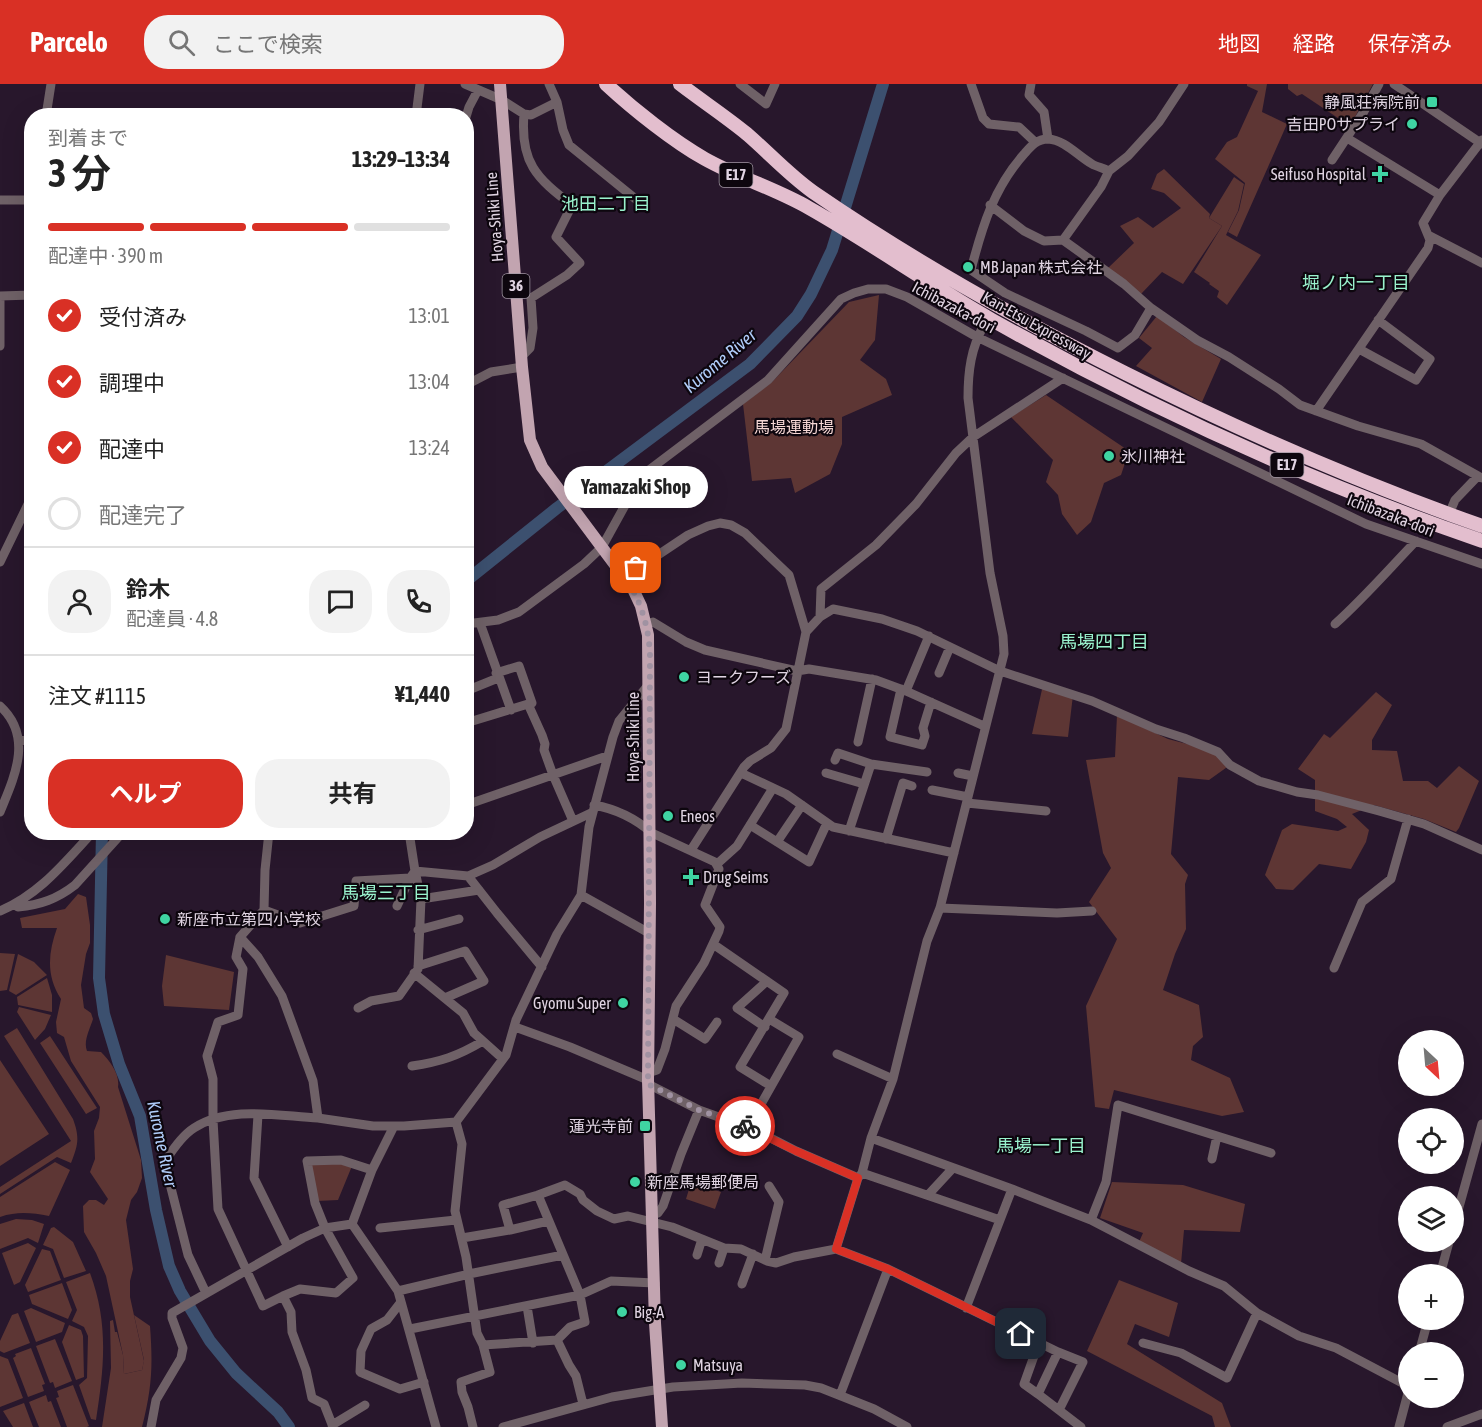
<!DOCTYPE html>
<html lang="ja">
<meta charset="utf-8">
<style>
:root{--surface:#fff;--page:#f2f2f2;--text:#222;--muted:#767676;--line:#e0e0e0;--accent:#d93025}
body{margin:0;font-family:"Asap Condensed","Noto Sans JP",sans-serif;background:var(--page);color:var(--text);height:100vh;display:flex;flex-direction:column;font-size:22px;white-space:nowrap}
*{box-sizing:border-box;margin:0}
p{font-size:20px;color:var(--muted)}
.icon{flex:none;width:33px;height:33px;fill:none;stroke:currentColor;stroke-width:2;stroke-linecap:round;stroke-linejoin:round}
.map{position:relative;flex:1;overflow:hidden}
.side{position:absolute;left:24px;top:24px;width:450px;height:732px;display:flex;flex-direction:column;background:var(--surface);border-radius:24px;box-shadow:0 6px 24px #0002}
.side>*{flex:none}
.needle{width:39px;rotate:154deg}
.tools{position:absolute;left:1398px;top:946px;display:grid;gap:12px}
.tools a{display:grid;place-items:center;width:66px;height:66px;border-radius:50%;background:var(--surface);box-shadow:0 6px 24px #0002;font-size:30px}
.pin{position:absolute;display:grid;place-items:center;width:51px;height:51px;color:#fff;margin:-26px;border-radius:12px;box-shadow:0 3px 9px #0006}
.courier{position:absolute;display:grid;place-items:center;width:60px;height:60px;margin:-30px;border:4px solid #d93025;border-radius:50%;background:#fff;color:#222;box-shadow:0 2px 8px #0007}
.bubble{position:absolute;height:42px;border-radius:21px;background:var(--surface);box-shadow:0 6px 24px #0002;font-size:20px;font-weight:700;line-height:42px;text-align:center}
.headline em{font-style:normal;font-weight:700}
.headline div{display:flex;flex-direction:column-reverse}
.headline{display:flex;align-items:center;justify-content:space-between;height:102px;padding:0 24px}
h1{font-size:39px;font-weight:700;line-height:45px}
.bar{display:grid;grid-template-columns:repeat(4,1fr);gap:9px 6px;align-content:center;height:72px;padding:0 24px}
.bar i{height:8px;border-radius:4px;background:var(--line)}
.bar .current{background:var(--accent)}
.bar p{grid-column:span 4}
.line{display:flex;align-items:center;gap:15px;padding:0 24px;border-top:2px solid var(--line)}
.line div{flex:1}
.round{display:grid;place-items:center;flex:none;width:63px;height:63px;border-radius:24px;background:var(--page)}
ol{padding:0 24px;list-style:none}
li{display:flex;align-items:center;gap:18px;height:66px}
li p{margin-inline-start:auto}
li .icon{padding:6px;border-radius:50%;background:var(--accent);color:#fff;stroke-width:4}
li:last-child{color:var(--muted)}
li i{width:33px;height:33px;border:3px solid var(--line);border-radius:50%}
.primary-button{display:flex;gap:12px;margin-top:auto;padding:12px 24px}
.primary-button a{flex:1;height:69px;border-radius:24px;background:var(--accent);color:#fff;font-size:24px;font-weight:700;line-height:69px;text-align:center}
.primary-button a+a{background:var(--page);color:var(--text)}
header{display:flex;align-items:center;gap:36px;box-sizing:border-box;height:84px;padding:0 30px;background:var(--accent);color:#fff}
header strong{font-size:28px}
nav{display:flex;gap:33px;margin-inline-start:auto;font-size:21px}
.search{width:420px;height:54px;background:var(--page);display:flex;align-items:center;gap:15px;box-sizing:border-box;padding:0 21px;border-radius:24px;color:var(--muted);font-size:22px}
.map>svg:first-child{display:block}
.green{fill:#5d3634}
.forest{fill:#5e3634}
.lines{fill:none;stroke-linecap:round;stroke-linejoin:round}
.river{stroke:#3c506f;stroke-width:12}
.minor{stroke:#6f6167;stroke-width:9}
.major{stroke:#c2a4b0;stroke-width:12}
.highway{stroke:#e3bece;stroke-width:14}
.done{stroke:#a092a2;stroke-width:6;stroke-dasharray:0 10.8}
.route{stroke:#d93025;stroke-width:8}
.poi-dot{fill:#3fd4a2;stroke:#0d060e;stroke-width:2}
.labels{text-anchor:middle;stroke-width:4.5;stroke-linejoin:round;paint-order:stroke}
.shield{fill:#0d060e;stroke:#a196a2;stroke-width:1.5}
.shield-label{font-size:15px;font-weight:bold;fill:#e0d4e2}
.poi-label{font-size:16px;fill:#e0d4e2;stroke:#0d060e;text-anchor:start}
.street-label{font-size:16px;fill:#e0d4e2;stroke:#0d060e}
.park-label{font-size:16px;fill:#f6d7d5;stroke:#0d060e}
.neighbourhood-label{font-size:18px;fill:#99f2cd;stroke:#0d060e}
.water-label{font-size:18px;font-style:italic;fill:#b0cdfa;stroke:#0d060e}
</style>
<header>
<strong>Parcelo</strong>
<div class="search"><svg class="icon" aria-label="search" viewBox="0 0 24 24"><circle cx="10" cy="10" r="6"/><path d="M15 15l6 6"/></svg>ここで検索</div>
<nav><a>地図</a><a>経路</a><a>保存済み</a></nav>
</header>
<div class="map">
<svg width="1482" height="1343" viewBox="0 0 1482 1343">
<rect width="100%" height="100%" fill="#28172c"/>
<path class="green" d="M1288 0H1373L1350 42 1302 10 1297 12 1288 5Z
M1234 93 1244 100 1238 127 1226 151 1261 171 1227 221 1217 213 1219 207 1209 200 1210 199 1194 188 1222 142 1209 134Z
M879 211 875 256 860 276 886 295 892 311 842 333V360L830 390 795 409 791 394 752 397 743 320 772 298 849 218Z
M1043 601 1073 611 1068 653 1032 650Z
M0 869 15 870 7 906 0 907Z
M18 870 34 878 47 891 16 911 9 907Z
M166 871 234 888 229 926 164 922 162 902Z
M47 894 52 911V928L18 921 17 913Z
M19 923 51 931 45 945 35 956 17 928Z
M17 944 73 1035C80 1054 78 1061 71 1079L57 1073 0 1110V1103L71 1057 4 952Z
M50 952 97 1024 86 1030 40 959Z
M0 976 49 1050 0 1082Z
M55 1078 70 1086 49 1132C32 1129 18 1127 0 1133V1113Z
M309 1078 341 1079 352 1082 338 1116 317 1117Z
M676 1093 721 1108 715 1125 686 1115 690 1102 675 1096Z
M16 1135 32 1136 44 1140 38 1159 28 1154 0 1165V1140Z
M54 1143 73 1158 86 1187 64 1194 53 1165 43 1161 51 1144Z
M28 1159 36 1164 20 1198 14 1201 2 1169Z
M42 1165 50 1167 61 1196 28 1208 25 1201Z
M90 1189C109 1240 104 1284 96 1336L91 1335 79 1301 87 1294 88 1252 84 1243 72 1237 77 1226 66 1198Z
M62 1199 72 1226 68 1235 32 1220 29 1211Z
M31 1224 65 1239 62 1248 36 1258 24 1227Z
M18 1229 30 1259 4 1269 0 1267V1257L12 1231Z
M134 1231 150 1242C153 1282 152 1304 142 1343H102L111 1284 110 1237 113 1236 115 1248H117L123 1271 124 1290 142 1286 144 1276Z
M69 1241 81 1246 83 1252 84 1293 76 1296 62 1258Z
M55 1255 72 1297 55 1304 53 1298 50 1299 36 1262Z
M31 1264 45 1300 42 1301 44 1307 28 1313 13 1274 16 1272 15 1270Z
M0 1272 8 1275 23 1314 0 1323Z
M73 1301 89 1342 87 1343H67L56 1314 59 1313 57 1307Z
M46 1311 48 1318 51 1317 61 1343H39L29 1318Z
M24 1319 33 1343H13L3 1327Z"/>
<path class="forest" d="M1247 0H1267L1262 28 1287 40 1237 153 1228 148 1239 126 1245 99 1215 75 1227 58 1237 53 1258 7 1247 2Z
M1164 85 1210 130 1209 134 1222 142 1183 200 1162 188 1141 210 1108 184 1134 159 1120 142 1138 133 1153 144 1181 124 1164 109 1151 105 1157 90Z
M1157 232 1184 253 1221 275 1202 318 1136 282 1152 264 1139 254Z
M1046 311 1129 367 1121 391 1104 399 1091 438 1077 451 1062 430 1058 411 1046 398 1053 376 1011 333Z
M1376 608 1392 621 1372 656V666L1397 667 1403 697H1428L1437 704 1459 682 1479 697 1459 744 1456 748 1424 735 1374 721 1352 730 1369 746 1366 758 1351 785 1319 780 1293 806 1276 805 1265 791 1282 746 1292 740 1338 747 1347 743 1337 735 1315 727V696L1298 685 1324 650 1330 654Z
M1117 631 1168 655 1218 668 1230 681 1209 696 1178 693 1171 770 1188 791 1185 800 1186 845 1175 870 1163 906 1199 921 1203 953 1193 962 1191 976 1230 994 1244 1028 1222 1032 1114 1006 1109 1025 1095 1023 1086 922 1117 855 1089 818 1111 784 1103 769 1086 676 1115 673Z
M78 810 86 813 90 841V859L86 870 81 901 84 924 91 929 93 935C90 945 83 957 87 967L101 968C110 977 120 990 118 1003L141 1076 142 1094 137 1108 131 1116 126 1136 133 1185 130 1197V1213L144 1277 142 1286 124 1290 123 1271 106 1192 96 1169 84 1148 83 1122 89 1116H96L104 1121 108 1115 90 1088 95 1075 94 1047 99 1034 100 1023 71 977 64 953 57 949 56 938 61 915C46 892 48 869 57 844H22L20 834 65 825Z
M1112 1098 1183 1101 1245 1120 1240 1148 1184 1146 1181 1180 1139 1158 1143 1149 1100 1134Z
M1119 1196 1178 1219 1169 1253 1135 1240 1127 1260 1222 1319 1231 1343H1215L1212 1332 1087 1267Z"/>
<g class="lines">
<path class="river" d="M466 497 557 424 750 280 797 232 811 210 832 166 883 0
M102 748 99 894 104 930 119 980 140 1032 156 1126 169 1182 180 1207 210 1257 236 1289 278 1328 289 1343"/>
<path class="minor" d="M465 0 502 16 524 30C520 78 536 94 572 121L556 153 580 179 567 191 531 214 533 244 530 264 522 272
M549 0 557 18 563 46 569 61 643 121
M740 0 766 20 775 0
M971 0 983 34 989 40 1019 43 1035 58
M1031 0 1029 11 1044 28 1048 55
M1394 0 1482 60
M524 30 531 31 557 18
M46 32 51 0
M416 32 420 0
M466 33 469 23 478 6
M1347 54 1440 111
M1332 76 1363 29 1379 0
M1109 87C1104 84 1097 83 1092 80 1078 72 1065 56 1048 55 1037 55 1031 62 1025 69 994 103 982 143 971 186L1005 209 1086 247 1118 264 1135 251 1151 224 1197 256 1229 273 1279 305 1300 321 1358 342 1421 360 1478 392
M0 116H32
M990 121 1024 147 1044 157 1063 156 1124 200 1151 224
M1428 151 1482 179
M1063 156 1101 103 1109 87 1128 72 1159 38 1184 0
M0 212 32 211
M0 262V212
M1359 265 1416 296 1430 275 1378 236
M466 301 491 288 522 283
M1316 327 1428 164 1430 156 1423 139 1440 111 1482 56
M1452 423 1455 416 1478 392 1482 394
M0 478 32 412
M625 493 688 451 708 442 720 439 731 441 745 449 789 491 806 548
M820 533 821 505 876 461 916 420 956 369 973 353 1063 294
M480 539 511 626
M466 540 498 536 519 528 584 480 602 463 634 405 649 386 768 296 841 215 854 209 868 205H886L907 213 977 253 1366 440 1482 480
M646 540 653 538 686 558 705 566 797 587 809 585 876 596 906 607 984 642
M1335 540C1364 514 1389 485 1416 457
M496 589 519 582 532 619 528 620 542 651 545 660 544 666 553 691 573 737
M939 589 950 563
M901 605 890 653 922 661 925 652 923 644 931 618
M466 607 498 594
M906 607 929 552
M0 622C34 653 14 694 0 728
M466 639 528 620
M19 657 27 656 32 647
M858 658 872 595
M835 676 838 669 871 680 927 688
M741 689 786 710 833 743 954 769
M826 689 864 700
M958 689 973 692
M932 706 968 713
M967 719 1046 727
M466 721 607 672
M594 721C616 725 636 735 652 749L715 778 719 785 705 821 720 843 719 847 704 879 676 922 665 965 657 986 648 989
M750 741 809 778 827 739
M849 747 871 680
M269 748 265 786 264 826 240 853 258 873 282 912 313 997 318 1034 373 1042H404L456 1038 506 971 516 936 557 850 581 811 589 743 613 653 619 637 649 600
M409 748 415 787 468 792 493 781 540 753 593 728
M886 755 903 699 912 702
M777 758 802 721
M691 766 744 683 750 677 771 664 786 645 806 548 820 533 833 525 882 535 917 547 1000 587 1092 617 1156 645 1184 654 1218 668 1230 681 1259 697 1297 708 1318 711 1379 727 1424 740 1482 766
M717 780 737 762 773 704
M468 792 497 829 542 883
M581 811 649 849
M421 815 479 806
M15 821 18 823C40 821 57 815 75 801L123 748
M397 822 410 794
M940 824 1057 829 1092 827
M264 826 300 839 354 822 356 797 410 794 415 787
M0 827C40 810 64 779 93 748
M418 846 459 835
M240 853 236 873 243 885 238 931 218 938 207 972 213 995V1036L218 1125 263 1222 283 1212 291 1228 292 1248 306 1286 312 1314 324 1320 333 1343
M713 860 784 909 740 983 771 1002
M418 882 465 867 484 897 445 914
M1334 884 1362 818 1391 795 1408 735
M414 889 463 929 474 949 503 975
M358 924 371 917 399 912 418 885 421 815 415 787
M673 935 705 955 717 938
M515 943 570 963 648 996
M765 943 737 924 767 897
M837 970 893 995
M412 982C440 978 458 972 483 957
M648 1000 699 1026 755 1046 796 1067 858 1094
M258 1031 254 1094 288 1163
M456 1038 462 1060 455 1127 466 1173 477 1249 483 1261 490 1288 461 1298 462 1308 468 1323 473 1343
M748 1043 799 953 769 935
M871 1054 1012 1105 1091 1136 1189 1187 1224 1202 1257 1229 1299 1252 1336 1264 1408 1302
M1212 1075 1217 1052
M862 1089 1000 1136
M928 1111 953 1084
M652 1131 658 1129 663 1122 681 1070 699 1026
M1091 1136 1106 1098 1118 1021 1271 1069
M352 1140 398 1207 436 1343
M352 1140 372 1086 394 1042
M1454 1141 1482 1040
M380 1144 456 1136
M510 1146 503 1121 538 1111 565 1101 580 1110 583 1116 597 1127 614 1135 628 1132 672 1143 724 1164 741 1165 767 1177 776 1179 794 1173 836 1165 888 1185 1058 1268 1038 1310 1081 1343
M462 1154 510 1146 548 1137
M836 1165 858 1094 862 1089 871 1054 893 995 927 857 940 824 1004 570 1003 552 990 489 968 314C968 287 971 264 984 241
M697 1171 702 1155
M765 1176 779 1118 769 1102
M719 1179 724 1164
M1440 1191 1449 1158
M742 1200 753 1170
M398 1207 469 1190 563 1171
M206 1209 188 1171 171 1104 166 1076C173 1065 183 1051 194 1044 229 1021 278 1032 318 1034
M283 1212 300 1205 336 1209 353 1194 325 1144 315 1119 307 1077 341 1076 372 1086
M401 1218 387 1236 371 1245 361 1267 360 1288 400 1305 424 1298
M527 1222 533 1259
M966 1224 1012 1105
M410 1245 580 1211 611 1197 655 1199
M557 1256 569 1281 576 1292 583 1320
M1143 1259 1181 1269 1227 1294 1257 1229
M483 1261 557 1256 570 1243 585 1238 580 1211 538 1111
M1058 1268 1083 1278 1059 1326
M1419 1269 1428 1236
M1038 1310 1024 1300 1039 1258
M840 1311 888 1185
M332 1341 365 1321
M151 1343 156 1316 181 1274 183 1264 172 1234V1229L303 1154 325 1144 352 1140
M503 1343 612 1313 673 1303 742 1299 805 1301 821 1304 874 1325 907 1343
M1399 1343 1408 1309
M1447 1343 1482 1330"/>
<path class="major" d="M500 0 522 283 530 356 542 383 633 505 641 522 648 551 650 819 648 996 655 1239 662 1343"/>
<path class="highway" d="M606 0C633 25 673 57 705 75 739 94 776 105 809 124 871 159 930 201 992 236 1147 323 1313 399 1482 457
M680 0C702 17 725 32 747 50 769 69 789 91 813 108 912 176 1017 235 1125 289 1241 347 1360 399 1482 442"/>
</g>
<g class="lines">
<path class="done" d="M636 484 625 493C641 517 649 543 650 572L648 1000 699 1026 745 1042"/>
<path class="route" d="M745 1042 796 1067 858 1094 836 1165 888 1185 1021 1250"/>
</g>
<g class="poi-dot">
<rect x="1426" y="12" width="12" height="12" rx="3"/>
<circle cx="1412" cy="40" r="6"/>
<path d="M1377 81h6v6h6v6h-6v6h-6v-6h-6v-6h6z"/>
<circle cx="968" cy="183" r="6"/>
<circle cx="1109" cy="372" r="6"/>
<circle cx="684" cy="593" r="6"/>
<circle cx="668" cy="732" r="6"/>
<path d="M688 784h6v6h6v6h-6v6h-6v-6h-6v-6h6z"/>
<circle cx="165" cy="835" r="6"/>
<circle cx="623" cy="919" r="6"/>
<rect x="639" y="1036" width="12" height="12" rx="3"/>
<circle cx="635" cy="1098" r="6"/>
<circle cx="622" cy="1228" r="6"/>
<circle cx="681" cy="1281" r="6"/>
</g>
<g class="labels">
<g class="shield">
<rect x="719.5" y="79" width="33" height="24" rx="4.5"/>
<rect x="502.5" y="190" width="27" height="24" rx="4.5"/>
<rect x="1270.5" y="369" width="33" height="24" rx="4.5"/>
</g>
<g class="shield-label">
<text x="736" y="96">E17</text>
<text x="516" y="207">36</text>
<text x="1287" y="386">E17</text>
</g>
<g class="poi-label">
<text x="1420" y="24" text-anchor="end">静風荘病院前</text>
<text x="1400" y="46" text-anchor="end">吉田POサプライ</text>
<text x="1366" y="96" text-anchor="end">Seifuso Hospital</text>
<text x="980" y="189">MB Japan 株式会社</text>
<text x="1121" y="378">氷川神社</text>
<text x="696" y="599">ヨークフーズ</text>
<text x="680" y="738">Eneos</text>
<text x="703" y="799">Drug Seims</text>
<text x="177" y="841">新座市立第四小学校</text>
<text x="611" y="925" text-anchor="end">Gyomu Super</text>
<text x="633" y="1048" text-anchor="end">蓮光寺前</text>
<text x="647" y="1104">新座馬場郵便局</text>
<text x="634" y="1234">Big-A</text>
<text x="693" y="1287">Matsuya</text>
</g>
<g class="street-label">
<text transform="translate(494 133) rotate(-94)" y="6">Hoya-Shiki Line</text>
<text transform="translate(954 223) rotate(28)" y="6">Ichibazaka-dori</text>
<text transform="translate(1037 241) rotate(29)" y="6">Kan-Etsu Expressway</text>
<text transform="translate(1391 431) rotate(21)" y="6">Ichibazaka-dori</text>
<text transform="translate(633 653) rotate(-90)" y="6">Hoya-Shiki Line</text>
</g>
<g class="park-label">
<text x="794" y="349">馬場運動場</text>
</g>
<g class="neighbourhood-label">
<text x="606" y="126">池田二丁目</text>
<text x="1356" y="205">堀ノ内一丁目</text>
<text x="1104" y="564">馬場四丁目</text>
<text x="386" y="815">馬場三丁目</text>
<text x="1041" y="1068">馬場一丁目</text>
</g>
<g class="water-label">
<text transform="translate(720 277) rotate(-40)" y="6">Kurome River</text>
<text transform="translate(162 1060) rotate(78)" y="6">Kurome River</text>
</g>
</g>
</svg>
<div class="tools">
<a><svg class="needle" viewBox="-14 -14 28 28"><path d="M0-13l5 13h-10z" fill="#e53935"/><path d="M0 13l5-13h-10z" fill="#767676"/></svg></a>
<a><svg class="icon" aria-label="locate" viewBox="0 0 24 24"><circle cx="12" cy="12" r="6"/><path d="M12 2v4M12 18v4M2 12h4M18 12h4"/></svg></a>
<a><svg class="icon" aria-label="layers" viewBox="0 0 24 24"><path d="M12 4l9 5-9 5-9-5zM3 14l9 5 9-5"/></svg></a>
<a>+</a>
<a>−</a>
</div>
<div class="pin" style="left:636px;top:484px;background:#ea580c"><svg class="icon" aria-label="bag" viewBox="0 0 24 24"><path d="M5 8h14l-1 12H6zM9 8a3 3 0 0 1 6 0"/></svg></div>
<div class="pin" style="left:1021px;top:1250px;background:#1f2937"><svg class="icon" aria-label="home" viewBox="0 0 24 24"><path d="M3 11l9-7 9 7M6 9v11h12V9"/></svg></div>
<div class="courier" style="left:745px;top:1042px"><svg class="icon" aria-label="bike" viewBox="0 0 24 24"><circle cx="6" cy="16" r="4"/><circle cx="18" cy="16" r="4"/><path d="M6 16l4-8h5l3 8M10 8l3 8H6M13 5h3"/></svg></div>
<div class="bubble" style="left:564px;top:382px;width:144px">Yamazaki Shop</div>
<section class="side">
<div class="headline"><div><h1>3 分</h1><p>到着まで</p></div><em>13:29–13:34</em></div>
<div class="bar"><i class="current"></i><i class="current"></i><i class="current"></i><i></i><p>配達中 · 390 m</p></div>
<ol>
<li><svg class="icon" aria-label="check" viewBox="0 0 24 24"><path d="M5 12l5 5 9-10"/></svg>受付済み<p>13:01</p></li>
<li><svg class="icon" aria-label="check" viewBox="0 0 24 24"><path d="M5 12l5 5 9-10"/></svg>調理中<p>13:04</p></li>
<li><svg class="icon" aria-label="check" viewBox="0 0 24 24"><path d="M5 12l5 5 9-10"/></svg>配達中<p>13:24</p></li>
<li><i></i>配達完了</li>
</ol>
<div class="line" style="height:108px"><a class="round"><svg class="icon" aria-label="person" viewBox="0 0 24 24"><circle cx="12" cy="8" r="4"/><path d="M4 21q1-7 8-7t8 7"/></svg></a><div><b>鈴木</b><p>配達員 · 4.8</p></div><a class="round"><svg class="icon" aria-label="chat" viewBox="0 0 24 24"><path d="M4 5h16v11H9l-5 4z"/></svg></a><a class="round"><svg class="icon" aria-label="phone" viewBox="0 0 24 24"><path d="M5 4h4l2 5-3 2q2 4 5 5l2-3 5 2v4C11 20 4 13 5 4z"/></svg></a></div>
<div class="line" style="height:78px"><div>注文 #1115</div><b>¥1,440</b></div>
<div class="primary-button"><a>ヘルプ</a><a>共有</a></div>
</section>
</div>
